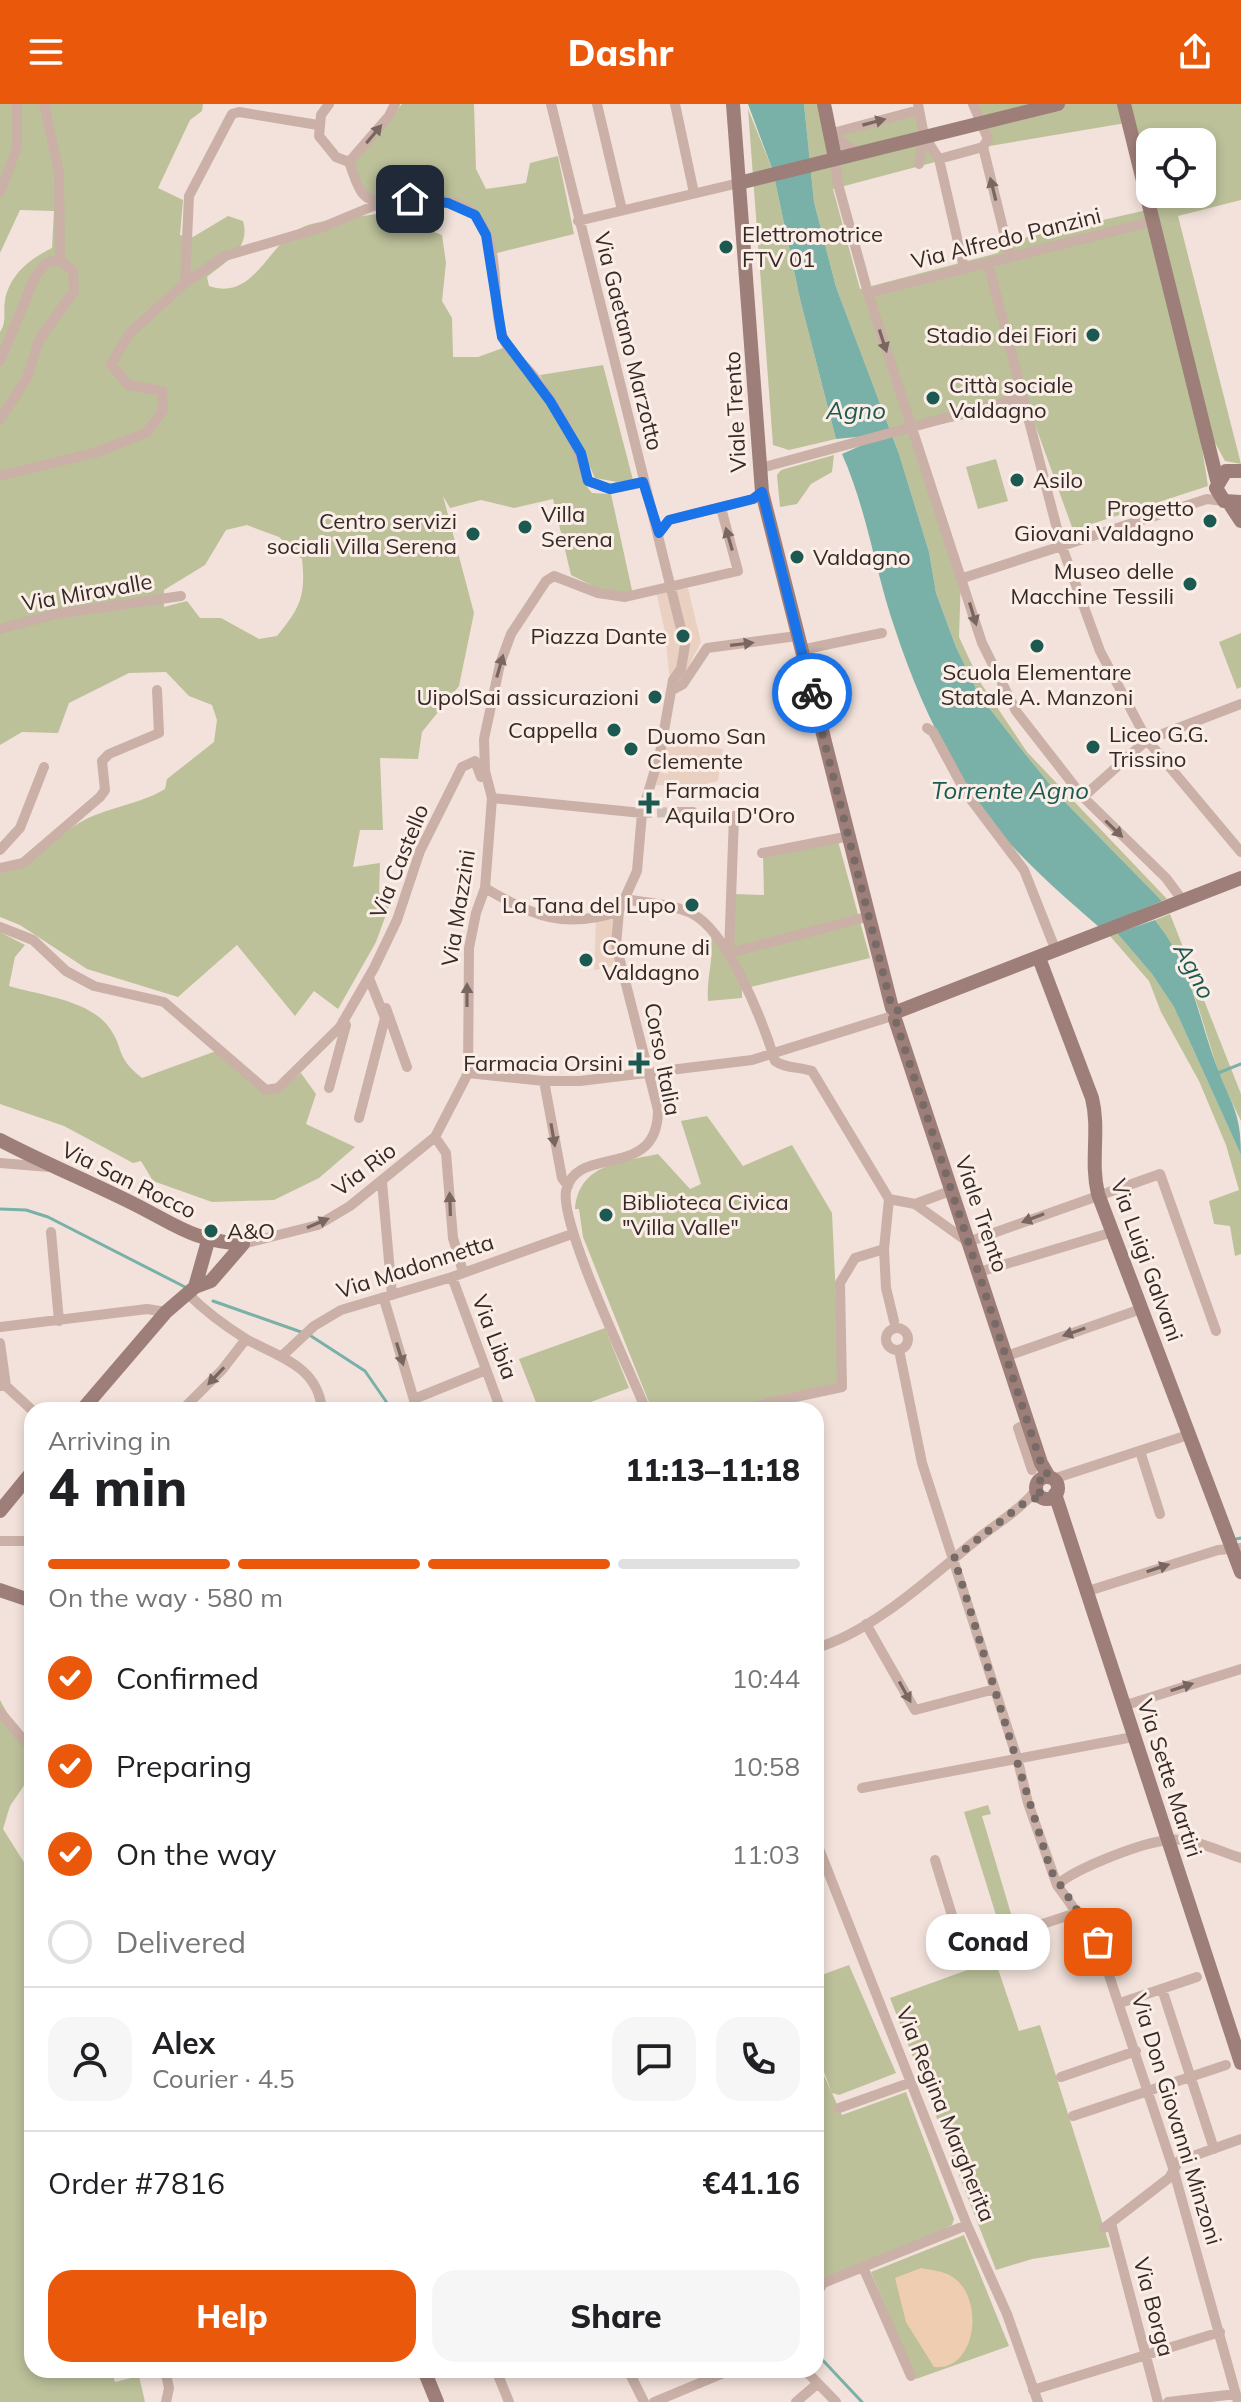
<!DOCTYPE html>
<meta charset="utf-8">
<style>
:root{--surface:#fff;--page:#f6f6f6;--text:#202124;--muted:#757577;--line:#e0e0e0;--accent:#ea580c}
body{margin:0;font-family:Mulish,sans-serif;background:var(--page);color:var(--text);height:100vh;display:flex;flex-direction:column;font-size:30px;white-space:nowrap}
*{box-sizing:border-box;margin:0}
p{font-size:26px;color:var(--muted)}
.icon{flex:none;width:44px;height:44px;fill:none;stroke:currentColor;stroke-width:2;stroke-linecap:round;stroke-linejoin:round}
.map{position:relative;flex:1;overflow:hidden}
.sheet{position:absolute;left:24px;top:1298px;width:800px;height:976px;display:flex;flex-direction:column;background:var(--surface);border-radius:24px;box-shadow:0 4px 12px #0003}
.sheet>*{flex:none}
.buttons{position:absolute;left:1136px;top:24px;display:grid;gap:16px}
.buttons a{display:grid;place-items:center;width:80px;height:80px;border-radius:16px;background:var(--surface);box-shadow:0 4px 12px #0003;font-size:40px}
.pin{position:absolute;display:grid;place-items:center;width:68px;height:68px;color:#fff;margin:-34px;border-radius:16px;box-shadow:0 4px 12px #0006}
.courier{position:absolute;display:grid;place-items:center;width:80px;height:80px;margin:-40px;border:6px solid #1a73e8;border-radius:50%;background:#fff;color:#222;box-shadow:0 2px 10px #0007}
.bubble{position:absolute;height:56px;border-radius:24px;background:var(--surface);box-shadow:0 4px 12px #0003;font-size:26px;font-weight:800;line-height:56px;text-align:center}
.head em{font-style:normal;font-weight:800}
.head div{display:flex;flex-direction:column-reverse}
.head{display:flex;align-items:center;justify-content:space-between;height:136px;padding:0 24px}
h1{font-size:52px;font-weight:800;line-height:60px}
.bar{display:grid;grid-template-columns:repeat(4,1fr);gap:12px 8px;align-content:center;height:96px;padding:0 24px}
.bar i{height:10px;border-radius:6px;background:var(--line)}
.bar .selected{background:var(--accent)}
.bar p{grid-column:span 4}
.line{display:flex;align-items:center;gap:20px;padding:0 24px;border-top:2px solid var(--line)}
.line div{flex:1}
.round{display:grid;place-items:center;flex:none;width:84px;height:84px;border-radius:24px;background:var(--page)}
ol{padding:0 24px;list-style:none}
li{display:flex;align-items:center;gap:24px;height:88px}
li p{margin-inline-start:auto}
li .icon{padding:8px;border-radius:50%;background:var(--accent);color:#fff;stroke-width:4}
li:last-child{color:var(--muted)}
li i{width:44px;height:44px;border:4px solid var(--line);border-radius:50%}
.action{display:flex;gap:16px;margin-top:auto;padding:16px 24px}
.action a{flex:1;height:92px;border-radius:24px;background:var(--accent);color:#fff;font-size:32px;font-weight:800;line-height:92px;text-align:center}
.action a+a{background:var(--page);color:var(--text)}
header{display:flex;justify-content:space-between;align-items:center;height:104px;padding:0 24px;background:var(--accent);color:#fff;font-size:36px;font-weight:800}
.map>svg:first-child{display:block}
.green{fill:#bcc19a;fill-rule:evenodd}
.sand{fill:#eecdb0}
.plaza{fill:#ead0c1}
.water{fill:#79b0a7}
.lines{fill:none;stroke-linecap:round;stroke-linejoin:round}
.stream{stroke:#79b0a7;stroke-width:3}
.street-tunnel{stroke:#ccbdb7;stroke-width:10;stroke-dasharray:10 5;stroke-linecap:butt}
.street{stroke:#cab0a6;stroke-width:10}
.secondary{stroke:#9e7e78;stroke-width:14}
.oneway{fill:#796660}
.done{stroke:#786a66;stroke-width:8;stroke-dasharray:0 14.4}
.route{stroke:#1a73e8;stroke-width:10}
.poi-dot{fill:#1c5951;stroke:#faeee7;stroke-width:3}
.labels{text-anchor:middle;stroke-width:6;stroke-linejoin:round;paint-order:stroke}
.poi-label{font-size:22px;fill:#362927;stroke:#faeee7;text-anchor:start}
.street-label{font-size:22px;fill:#362927;stroke:#faeee7}
.water-label{font-size:24px;font-style:italic;fill:#1c5951;stroke:#faeee7}
</style>
<header><svg class="icon" aria-label="menu" viewBox="0 0 24 24"><path d="M4 6h16M4 12h16M4 18h16"/></svg>Dashr<svg class="icon" aria-label="share" viewBox="0 0 24 24"><path d="M12 15V3M7 8l5-5 5 5M5 13v7h14v-7"/></svg></header>
<div class="map">
<svg width="1241" height="2298" viewBox="0 0 1241 2298">
<rect width="100%" height="100%" fill="#f2e2db"/>
<path class="green" d="M0 0H203L202 7 190 16 158 84 183 96 180 131 193 133 228 112 243 117C251 145 226 157 207 173L209 182C255 198 268 138 303 123 318 116 357 113 377 110L352 59 402 0H474L476 65 486 85 526 79 530 59 558 52 574 130 493 150 473 103 434 94 424 115 436 121 434 128 442 131 446 159 442 197 452 214 453 253H478L503 244C530 269 554 305 570 337 578 353 580 376 592 389L611 390 633 491 601 486 571 471 553 395 514 404 481 396 450 404 443 392 474 509 459 582 422 628 418 655 380 654 383 726H360L353 763 380 759 379 789 392 794 376 838 338 905 314 887 295 912 237 841 178 893 87 865 20 821 0 813V761C41 762 48 738 79 719 106 703 139 701 165 685L167 675 214 638 217 616 212 601 189 592 166 568 129 569 69 599 58 629 22 628 0 641V228C7 218 3 208 5 196 10 170 30 155 52 144L54 107 20 106 0 149ZM247 421 279 433 302 455C306 492 300 504 277 532L259 535 221 514H200L187 497 164 503V486L205 461 226 426Z
M804 0H821L825 29 921 2 935 58 833 85 860 185 998 149 1006 138 1147 106 1126 19 990 42 978 0H1241V96L1178 112 1241 360 1225 357 1213 335 1200 331 1208 382 1073 426 1028 301 914 326 961 473 959 533 980 578 1027 648 1167 795 1162 797 1061 694 1026 651 979 591 956 543 936 489 929 448 899 350 836 183 814 98ZM1150 38H1202V90H1150Z
M748 5 773 67 800 195 836 335 789 346 773 341Z
M603 261 633 376 617 378 595 374 577 334 540 271Z
M834 351 832 368 811 380 797 400 780 403 777 371 781 366Z
M996 355 1008 397 978 405 966 363Z
M1241 529V583L1237 585 1219 538Z
M838 737 870 854 742 885V894L708 897C706 874 715 852 710 834L718 831 727 841 733 790 764 791 763 751Z
M1170 810 1241 990V1017C1232 998 1222 979 1216 960 1199 908 1189 859 1155 816Z
M0 828 25 841 15 853 9 882C39 891 88 896 108 922 125 944 114 952 142 974L219 946 265 984 287 980 301 969 316 990 306 1020 355 1043 319 1074 274 1096 212 1098 153 1077 141 1057 133 1059 64 1022 0 1000Z
M1117 829 1152 870 1174 903 1241 1051V1150L1235 1152 1230 1122 1214 1120 1209 1097 1239 1086 1226 1041 1199 977 1161 908 1149 877 1110 832Z
M707 1012 743 1062 792 1041 832 1109 840 1279 712 1306H652L583 1133 579 1105H575C579 1060 620 1058 658 1050L690 1085 701 1080 681 1017Z
M605 1224 629 1284 569 1306H539L519 1255Z
M0 1596 32 1655V1670L10 1702 3 1725 32 1771V2266H111L115 2278 139 2272 145 2298H0Z
M988 1701 991 1710 982 1712 1014 1820 1000 1824 964 1708Z
M995 1856 1019 1927 1040 1921 1110 2143 1032 2155 996 2166 890 1894Z
M849 1861 896 1969 839 1991 832 1989 816 1947V1873Z
M816 1954 842 2011 906 1988 954 2115 952 2121 941 2127 823 2174 816 2182Z
M964 2131 1009 2242 916 2275 871 2168Z"/>
<path class="sand" d="M921 2164C931 2166 943 2167 951 2172 985 2191 978 2267 934 2263L906 2218 895 2174Z"/>
<path class="plaza" d="M688 484 701 538 681 577 673 576 669 570 665 528 656 487Z
M668 637 723 645 718 677 693 683 656 681 659 668 668 670 670 661 662 659Z
M620 793V861L594 866 596 815Z"/>
<path class="water" d="M748 0H804L814 98 836 183 899 350 929 448 936 489 956 543 979 591 1026 651 1061 694 1162 797 1099 823C1059 788 1014 750 983 706 944 650 916 589 895 525 875 467 867 406 842 350L887 330 836 335 800 195 773 67Z
M1155 816C1193 864 1196 908 1217 963 1231 1001 1241 1007 1241 1051L1174 903 1152 870 1117 829Z"/>
<g class="lines">
<path class="stream" d="M1218 969 1241 960
M0 1105 26 1106 48 1113 185 1183
M213 1197 304 1229
M311 1232 365 1267 392 1306
M1236 1435 1241 1434
M816 2249 862 2298"/>
<path class="street-tunnel" d="M642 709 676 708"/>
<path class="street" d="M329 0 321 11 319 32 336 53 349 58
M551 0 685 541 681 565 673 576 660 649 642 709 637 767 619 807 616 841 658 1006C658 1078 576 1039 566 1087 560 1122 630 1266 646 1306
M597 0 622 106
M675 0 694 89
M918 0 924 32 939 55 964 164
M973 0 988 35 983 43 1010 153
M829 30 919 6
M829 30 856 48
M835 54 838 80 868 189 982 539 1016 607 1083 693 1166 774 1183 797
M939 55 983 43
M349 58C353 68 357 84 364 91 382 110 448 80 475 111 504 143 489 199 504 236 510 250 525 261 535 274 558 304 578 340 588 377L610 385 643 378
M349 58 389 12 395 0
M919 60 924 32
M0 88 17 44V0
M578 117 739 79
M988 159 1061 440 1100 547 1147 636 1241 748
M185 179 189 92 232 10 239 8 318 21
M868 189 1154 117
M0 257 35 173 46 159 60 156 59 68 44 0
M0 315 27 274 39 236 74 187 73 167 60 156
M761 364 1023 293
M0 372 94 349 146 329 163 307 162 287 128 281 111 260 130 229 184 180 225 152 323 123 378 100
M659 429 669 416 753 395 762 388
M963 474 1207 395 1224 397
M0 525 56 510 181 492
M801 546 882 529
M672 586 683 580 707 544 797 532
M927 624 933 628 966 689 1024 766 1056 847
M1083 693 1147 636 1241 600
M492 694 642 709
M676 708H693
M0 746 20 724 44 663
M762 749 850 732
M0 764 23 759 100 693 105 686 102 657 109 650 159 629 157 586
M485 784C532 812 566 826 619 807
M624 795C645 799 672 800 691 809 728 827 763 918 775 957 784 964 800 963 812 967L889 1095
M0 823 33 836 66 867 94 882 164 898 266 986 278 984 340 923 374 864 397 816 420 747 462 663 475 657 481 673
M729 849 870 812
M729 849 734 712
M386 904 407 963
M468 969 544 977H580L752 956 889 913
M544 977 562 1074 568 1082
M329 984 346 921 343 917
M359 1014 385 914 369 874
M435 1033 446 1049 453 1134 463 1168
M0 1059 50 1063
M382 1078 392 1191
M889 1095 915 1100 968 1138 1160 1070 1216 1227
M915 1100 950 1087
M51 1128 59 1217
M243 1140 318 1121 350 1102 435 1033 463 979 468 969 469 844 476 809 485 784 492 694 485 667 484 635 500 560 511 530 546 477 554 472 598 489 625 493 738 467 721 404
M884 1145 889 1095
M979 1168 1113 1128
M452 1173 501 1306
M187 1189C205 1207 225 1222 246 1235 280 1254 318 1262 322 1306
M384 1195 417 1306
M0 1223 147 1205 166 1208
M886 1235a11 11 0 1 1 22 0a11 11 0 1 1-22 0Z
M0 1239 6 1282
M899 1246 922 1359 1018 1657 1028 1699 1057 1781
M282 1252 314 1222 341 1206 452 1173 572 1130
M1007 1252 1141 1205
M0 1282H6L32 1306
M414 1295 486 1266
M182 1306 222 1266 246 1235
M735 1306 842 1283 840 1179 855 1154 884 1145 886 1184 894 1217
M1028 1319 1018 1324 1032 1366
M1140 1347 1160 1410
M1053 1375 1188 1331
M0 1437H32
M1085 1488 1218 1446 1241 1444
M866 1520 915 1606 995 1585
M816 1544C873 1528 934 1470 980 1433 999 1418 1021 1405 1036 1386
M1123 1602 1241 1565
M0 1608 32 1646
M862 1684 1133 1633
M816 1737 967 2121 1007 2210 1038 2298
M935 1756 958 1831 968 1841 982 1840 1079 1808
M1162 1885 1214 2045
M1120 1899 1197 1873
M1061 1973 1136 1947
M839 2004 912 1978
M1073 2012 1226 1961
M1111 2119 1158 2298
M1104 2124 1169 2074 1179 2057 1241 2035
M863 2163 911 2272
M816 2191 823 2179 967 2121
M165 2266 169 2284 166 2298
M496 2266 509 2298
M628 2266 644 2298
M805 2266 836 2298
M1033 2286 1220 2228
M654 2298 731 2266
M796 2298 817 2280
M1168 2298 1236 2290
M1238 2298 1173 2064 1098 1838 1057 1781C1076 1764 1141 1739 1168 1736 1191 1733 1219 1747 1241 1754"/>
<path class="secondary" d="M733 0 762 388 892 904
M824 0 835 54
M1124 0 1217 376
M739 79 1058 0
M1241 367H1226L1216 384 1224 397 1241 398
M1229 399 1241 417
M1039 854 1092 994C1100 1026 1090 1057 1098 1090L1241 1468
M899 907 1241 774
M895 915 1041 1359 1049 1373
M0 1036C44 1059 90 1078 134 1100 178 1122 191 1136 243 1140
M195 1183 208 1137
M82 1306 166 1208 195 1183 211 1177 243 1140
M1036 1384a11 11 0 1 1 22 0a11 11 0 1 1-22 0Z
M1055 1390 1241 1959
M0 1407 32 1368
M0 1486 32 1497
M424 2266 437 2298"/>
</g>
<defs><path id="oneway-solid" d="M-6-.8H1V-3.2L6.5 0L1 3.2V.8H-6Z" transform="scale(2)"/></defs>
<g class="oneway">
<use href="#oneway-solid" transform="translate(874 18) rotate(-15)"/>
<use href="#oneway-solid" transform="translate(374 30) rotate(-50)"/>
<use href="#oneway-solid" transform="translate(993 85) rotate(-104)"/>
<use href="#oneway-solid" transform="translate(883 237) rotate(72)"/>
<use href="#oneway-solid" transform="translate(729 435) rotate(-106)"/>
<use href="#oneway-solid" transform="translate(973 510) rotate(73)"/>
<use href="#oneway-solid" transform="translate(742 540) rotate(-7)"/>
<use href="#oneway-solid" transform="translate(500 562) rotate(-74)"/>
<use href="#oneway-solid" transform="translate(1114 725) rotate(44)"/>
<use href="#oneway-solid" transform="translate(467 891) rotate(-90)"/>
<use href="#oneway-solid" transform="translate(553 1031) rotate(80)"/>
<use href="#oneway-solid" transform="translate(450 1100) rotate(-92)"/>
<use href="#oneway-solid" transform="translate(1033 1114) rotate(159)"/>
<use href="#oneway-solid" transform="translate(318 1119) rotate(-23)"/>
<use href="#oneway-solid" transform="translate(1074 1228) rotate(161)"/>
<use href="#oneway-solid" transform="translate(400 1250) rotate(73)"/>
<use href="#oneway-solid" transform="translate(216 1272) rotate(133)"/>
<use href="#oneway-solid" transform="translate(1158 1464) rotate(-18)"/>
<use href="#oneway-solid" transform="translate(1182 1583) rotate(-18)"/>
<use href="#oneway-solid" transform="translate(905 1588) rotate(61)"/>
</g>
<g class="lines">
<path class="done" d="M812 589 892 904 899 907 895 915 1041 1359 1049 1373 1042 1374 1036 1382 1043 1394 1029 1395 954 1454 1051 1767 1098 1838"/>
<path class="route" d="M410 95 448 99 475 111 486 131 502 233 550 297 581 349 588 377 610 385 643 378 659 429 669 416 753 395 762 388 812 589"/>
</g>
<g class="poi-dot">
<circle cx="726" cy="143" r="8"/>
<circle cx="1093" cy="231" r="8"/>
<circle cx="933" cy="294" r="8"/>
<circle cx="1017" cy="376" r="8"/>
<circle cx="1210" cy="417" r="8"/>
<circle cx="525" cy="423" r="8"/>
<circle cx="473" cy="430" r="8"/>
<circle cx="797" cy="453" r="8"/>
<circle cx="1190" cy="480" r="8"/>
<circle cx="683" cy="532" r="8"/>
<circle cx="1037" cy="542" r="8"/>
<circle cx="655" cy="593" r="8"/>
<circle cx="614" cy="626" r="8"/>
<circle cx="1093" cy="643" r="8"/>
<circle cx="631" cy="645" r="8"/>
<path d="M645 687h8v8h8v8h-8v8h-8v-8h-8v-8h8z"/>
<circle cx="692" cy="801" r="8"/>
<circle cx="586" cy="856" r="8"/>
<path d="M635 947h8v8h8v8h-8v8h-8v-8h-8v-8h8z"/>
<circle cx="606" cy="1111" r="8"/>
<circle cx="211" cy="1127" r="8"/>
</g>
<g class="labels">
<g class="poi-label">
<text x="742" y="138">Elettromotrice<tspan x="742" dy="25">FTV 01</tspan></text>
<text x="1077" y="239" text-anchor="end">Stadio dei Fiori</text>
<text x="949" y="289">Città sociale<tspan x="949" dy="25">Valdagno</tspan></text>
<text x="1033" y="384">Asilo</text>
<text x="1194" y="412" text-anchor="end">Progetto<tspan x="1194" dy="25">Giovani Valdagno</tspan></text>
<text x="541" y="418">Villa<tspan x="541" dy="25">Serena</tspan></text>
<text x="457" y="425" text-anchor="end">Centro servizi<tspan x="457" dy="25">sociali Villa Serena</tspan></text>
<text x="813" y="461">Valdagno</text>
<text x="1174" y="475" text-anchor="end">Museo delle<tspan x="1174" dy="25">Macchine Tessili</tspan></text>
<text x="667" y="540" text-anchor="end">Piazza Dante</text>
<text x="1037" y="576" text-anchor="middle">Scuola Elementare<tspan x="1037" dy="25">Statale A. Manzoni</tspan></text>
<text x="639" y="601" text-anchor="end">UipolSai assicurazioni</text>
<text x="598" y="634" text-anchor="end">Cappella</text>
<text x="1109" y="638">Liceo G.G.<tspan x="1109" dy="25">Trissino</tspan></text>
<text x="647" y="640">Duomo San<tspan x="647" dy="25">Clemente</tspan></text>
<text x="665" y="694">Farmacia<tspan x="665" dy="25">Aquila D'Oro</tspan></text>
<text x="676" y="809" text-anchor="end">La Tana del Lupo</text>
<text x="602" y="851">Comune di<tspan x="602" dy="25">Valdagno</tspan></text>
<text x="623" y="967" text-anchor="end">Farmacia Orsini</text>
<text x="622" y="1106">Biblioteca Civica<tspan x="622" dy="25">"Villa Valle"</tspan></text>
<text x="227" y="1135">A&amp;O</text>
</g>
<g class="street-label">
<text transform="translate(1006 134) rotate(-14)" y="8">Via Alfredo Panzini</text>
<text transform="translate(629 237) rotate(76)" y="8">Via Gaetano Marzotto</text>
<text transform="translate(735 308) rotate(-93)" y="8">Viale Trento</text>
<text transform="translate(87 488) rotate(-10)" y="8">Via Miravalle</text>
<text transform="translate(399 757) rotate(-68)" y="8">Via Castello</text>
<text transform="translate(458 804) rotate(-81)" y="8">Via Mazzini</text>
<text transform="translate(663 955) rotate(79)" y="8">Corso Italia</text>
<text transform="translate(364 1065) rotate(-37)" y="8">Via Rio</text>
<text transform="translate(129 1076) rotate(26)" y="8">Via San Rocco</text>
<text transform="translate(982 1110) rotate(71)" y="8">Viale Trento</text>
<text transform="translate(1147 1156) rotate(70)" y="8">Via Luigi Galvani</text>
<text transform="translate(415 1162) rotate(-18)" y="8">Via Madonnetta</text>
<text transform="translate(495 1233) rotate(69)" y="8">Via Libia</text>
<text transform="translate(1170 1674) rotate(72)" y="8">Via Sette Martiri</text>
<text transform="translate(946 2010) rotate(68)" y="8">Via Regina Margherita</text>
<text transform="translate(1177 2015) rotate(73)" y="8">Via Don Giovanni Minzoni</text>
<text transform="translate(1154 2203) rotate(75)" y="8">Via Borga</text>
</g>
<g class="water-label">
<text x="856" y="315">Agno</text>
<text x="1010" y="695">Torrente Agno</text>
<text transform="translate(1194 867) rotate(62)" y="8">Agno</text>
</g>
</g>
</svg>
<div class="buttons">
<a><svg class="icon" aria-label="locate" viewBox="0 0 24 24"><circle cx="12" cy="12" r="6"/><path d="M12 2v4M12 18v4M2 12h4M18 12h4"/></svg></a>
</div>
<div class="pin" style="left:1098px;top:1838px;background:#ea580c"><svg class="icon" aria-label="bag" viewBox="0 0 24 24"><path d="M5 8h14l-1 12H6zM9 8a3 3 0 0 1 6 0"/></svg></div>
<div class="pin" style="left:410px;top:95px;background:#1f2937"><svg class="icon" aria-label="home" viewBox="0 0 24 24"><path d="M3 11l9-7 9 7M6 9v11h12V9"/></svg></div>
<div class="courier" style="left:812px;top:589px"><svg class="icon" aria-label="bike" viewBox="0 0 24 24"><circle cx="6" cy="16" r="4"/><circle cx="18" cy="16" r="4"/><path d="M6 16l4-8h5l3 8M10 8l3 8H6M13 5h3"/></svg></div>
<div class="bubble" style="left:926px;top:1810px;width:124px">Conad</div>
<section class="sheet">
<div class="head"><div><h1>4 min</h1><p>Arriving in</p></div><em>11:13–11:18</em></div>
<div class="bar"><i class="selected"></i><i class="selected"></i><i class="selected"></i><i></i><p>On the way · 580 m</p></div>
<ol>
<li><svg class="icon" aria-label="check" viewBox="0 0 24 24"><path d="M5 12l5 5 9-10"/></svg>Confirmed<p>10:44</p></li>
<li><svg class="icon" aria-label="check" viewBox="0 0 24 24"><path d="M5 12l5 5 9-10"/></svg>Preparing<p>10:58</p></li>
<li><svg class="icon" aria-label="check" viewBox="0 0 24 24"><path d="M5 12l5 5 9-10"/></svg>On the way<p>11:03</p></li>
<li><i></i>Delivered</li>
</ol>
<div class="line" style="height:144px"><a class="round"><svg class="icon" aria-label="person" viewBox="0 0 24 24"><circle cx="12" cy="8" r="4"/><path d="M4 21q1-7 8-7t8 7"/></svg></a><div><b>Alex</b><p>Courier · 4.5</p></div><a class="round"><svg class="icon" aria-label="chat" viewBox="0 0 24 24"><path d="M4 5h16v11H9l-5 4z"/></svg></a><a class="round"><svg class="icon" aria-label="phone" viewBox="0 0 24 24"><path d="M5 4h4l2 5-3 2q2 4 5 5l2-3 5 2v4C11 20 4 13 5 4z"/></svg></a></div>
<div class="line" style="height:104px"><div>Order #7816</div><b>€41.16</b></div>
<div class="action"><a>Help</a><a>Share</a></div>
</section>
</div>
